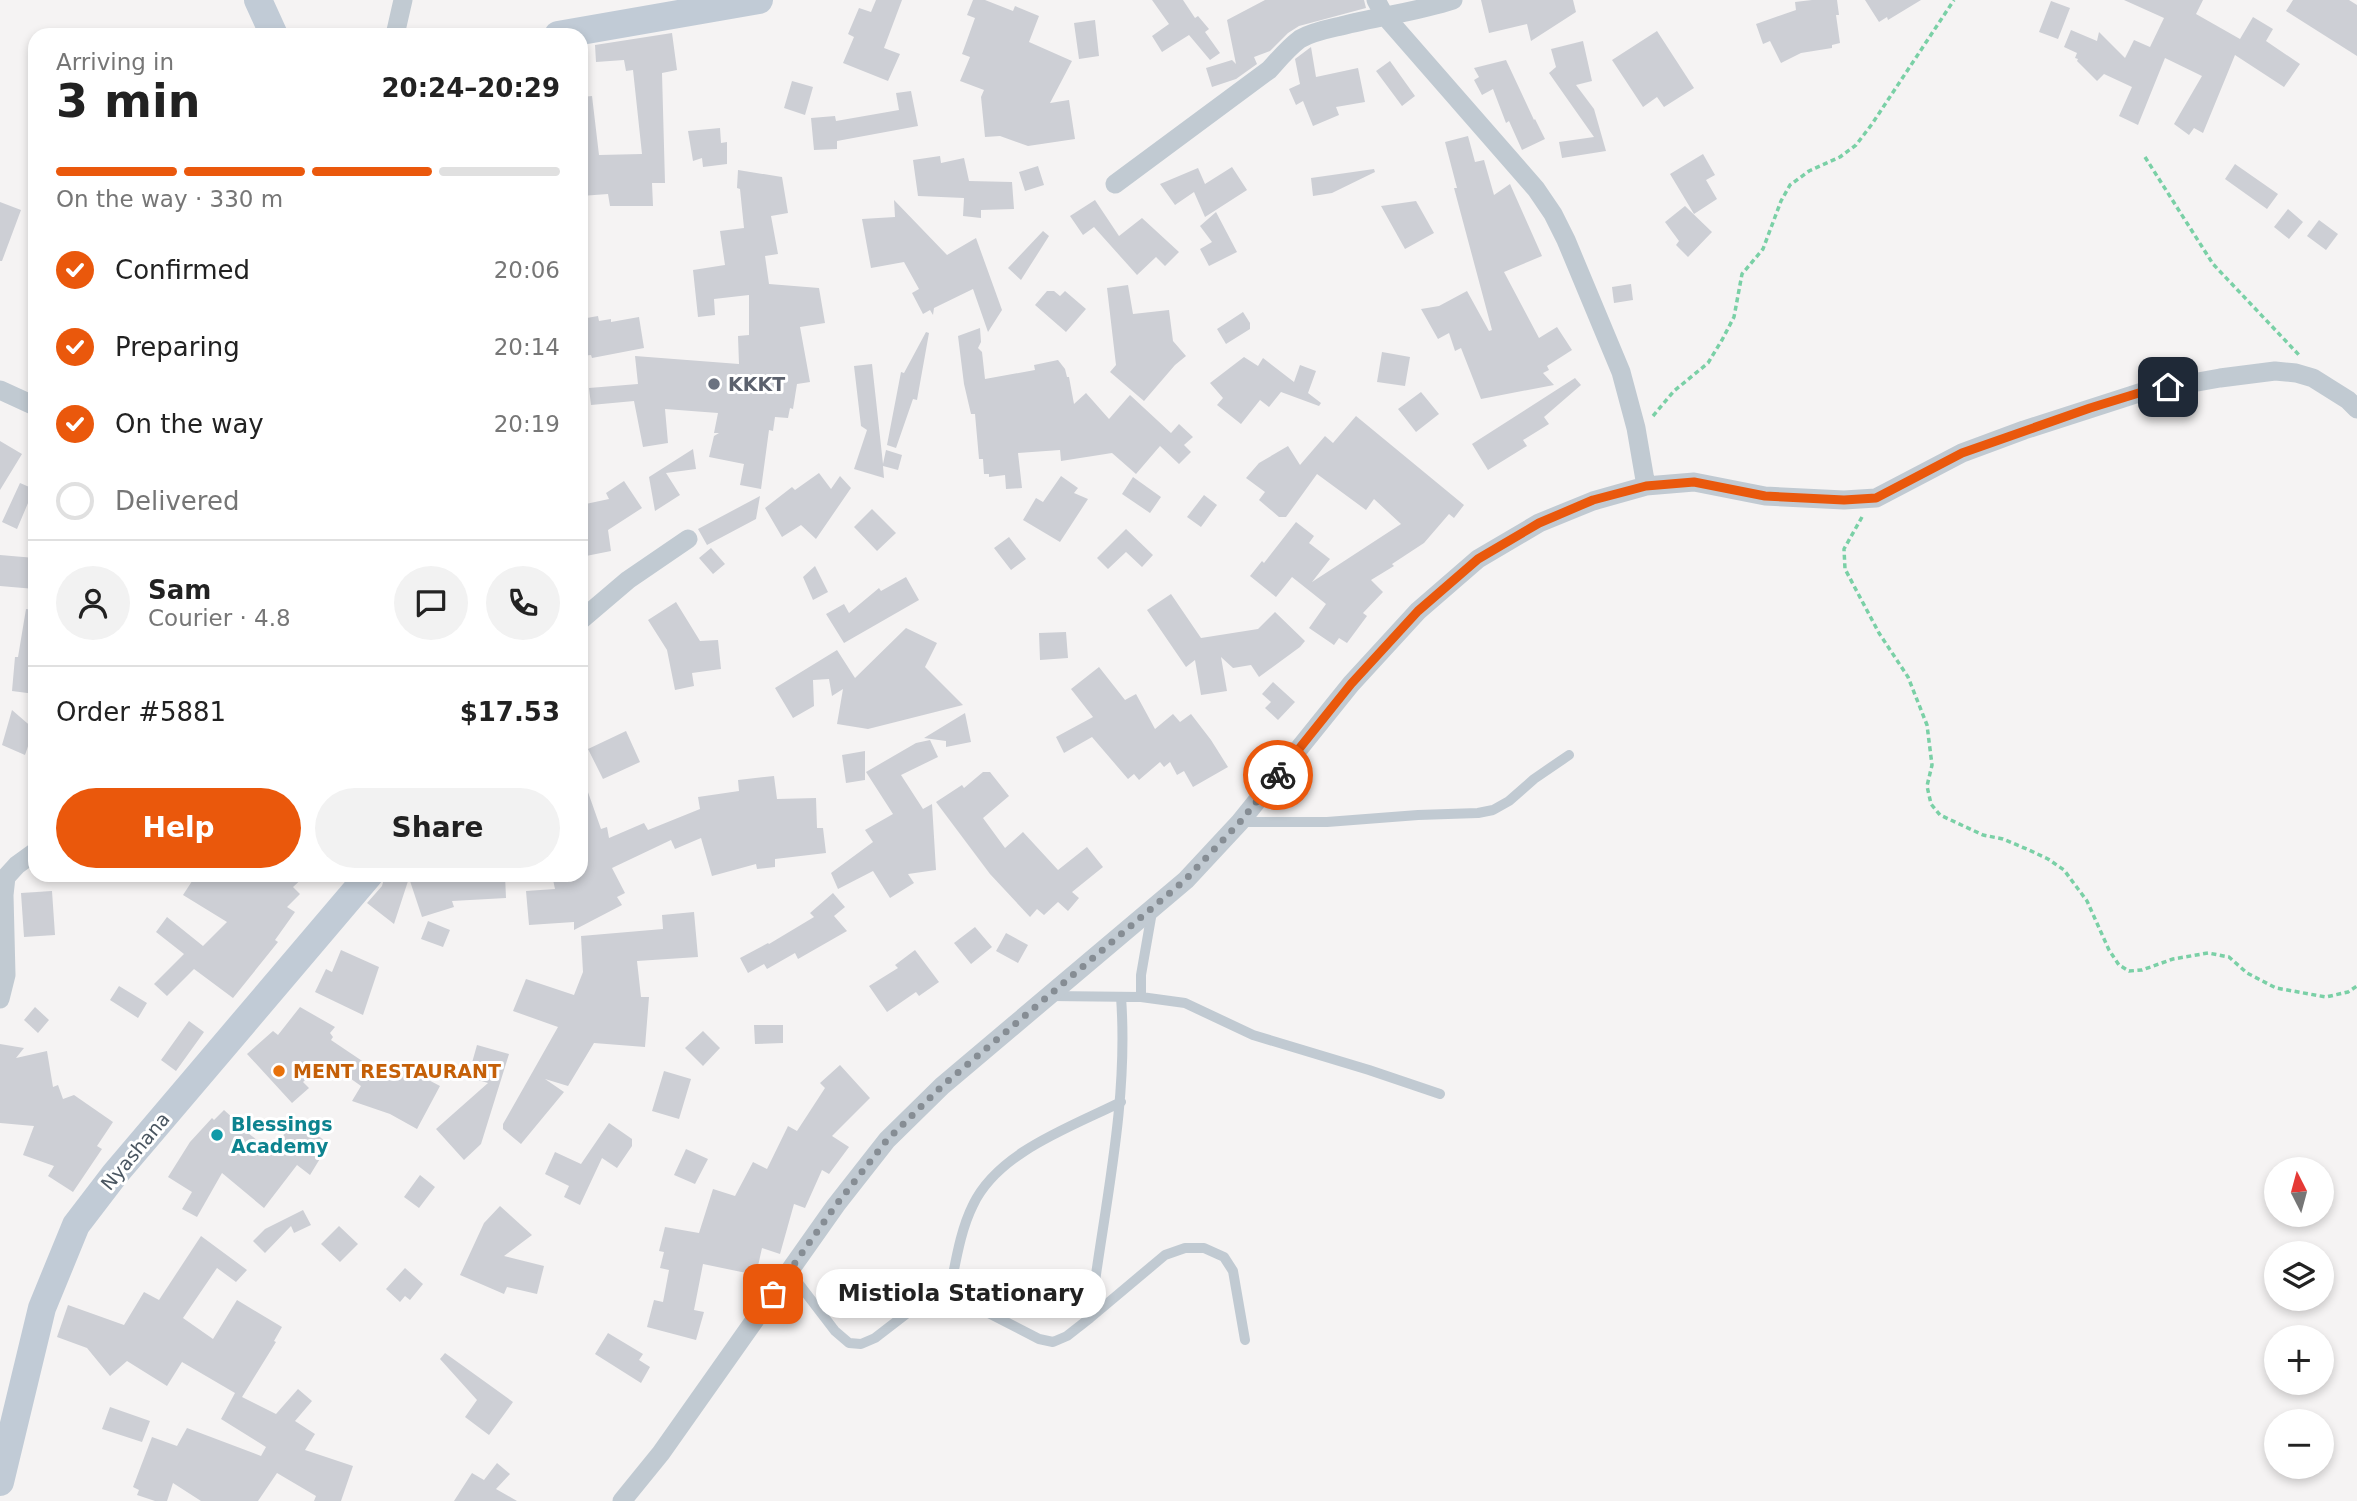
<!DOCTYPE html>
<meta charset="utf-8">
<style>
:root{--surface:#fff;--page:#f2f2f2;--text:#222;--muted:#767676;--line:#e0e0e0;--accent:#ea580c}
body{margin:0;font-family:"DejaVu Sans",sans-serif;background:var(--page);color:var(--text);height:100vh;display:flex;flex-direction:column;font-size:26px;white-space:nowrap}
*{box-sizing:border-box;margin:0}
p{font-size:23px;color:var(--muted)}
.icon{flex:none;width:38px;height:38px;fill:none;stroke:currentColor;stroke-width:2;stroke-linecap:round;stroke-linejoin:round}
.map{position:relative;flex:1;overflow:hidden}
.side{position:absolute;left:28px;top:28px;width:560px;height:854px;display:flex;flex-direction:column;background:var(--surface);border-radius:21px;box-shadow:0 4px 10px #0003}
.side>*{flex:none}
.needle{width:46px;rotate:354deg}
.controls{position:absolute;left:2264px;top:1157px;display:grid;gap:14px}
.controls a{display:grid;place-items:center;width:70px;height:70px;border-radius:50%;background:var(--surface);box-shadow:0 4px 10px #0003;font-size:35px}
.pin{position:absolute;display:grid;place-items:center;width:60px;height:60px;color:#fff;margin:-30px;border-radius:14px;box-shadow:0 4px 10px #0006}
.courier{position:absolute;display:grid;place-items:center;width:70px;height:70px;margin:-35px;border:5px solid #ea580c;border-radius:50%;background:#fff;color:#222;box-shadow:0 2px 9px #0007}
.bubble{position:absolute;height:49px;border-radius:24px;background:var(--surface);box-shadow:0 4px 10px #0003;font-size:23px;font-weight:800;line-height:49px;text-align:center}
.headline em{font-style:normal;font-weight:800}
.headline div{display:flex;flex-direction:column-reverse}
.headline{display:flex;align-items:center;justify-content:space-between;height:119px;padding:0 28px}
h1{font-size:46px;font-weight:800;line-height:52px}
.bar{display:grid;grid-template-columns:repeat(4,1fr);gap:10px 7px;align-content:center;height:84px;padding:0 28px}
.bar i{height:9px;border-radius:5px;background:var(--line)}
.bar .current{background:var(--accent)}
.bar p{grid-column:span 4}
.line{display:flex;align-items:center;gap:18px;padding:0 28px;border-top:2px solid var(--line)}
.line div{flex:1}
.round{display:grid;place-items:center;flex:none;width:74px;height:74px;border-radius:37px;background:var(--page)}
ol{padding:0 28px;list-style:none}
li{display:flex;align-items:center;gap:21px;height:77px}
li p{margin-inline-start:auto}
li .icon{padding:7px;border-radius:50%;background:var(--accent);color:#fff;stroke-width:4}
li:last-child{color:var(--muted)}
li i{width:38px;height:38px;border:4px solid var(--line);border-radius:50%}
.primary-button{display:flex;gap:14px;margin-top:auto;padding:14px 28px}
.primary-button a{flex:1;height:80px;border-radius:42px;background:var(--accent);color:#fff;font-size:28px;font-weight:800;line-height:80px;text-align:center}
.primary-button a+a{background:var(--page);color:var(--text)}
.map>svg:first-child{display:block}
.building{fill:#cdcfd5}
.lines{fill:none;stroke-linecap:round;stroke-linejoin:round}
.path{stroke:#7ad0a6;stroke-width:3.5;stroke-dasharray:5 3.5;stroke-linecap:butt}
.lane{stroke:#c1cad2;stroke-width:10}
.street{stroke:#c1cad2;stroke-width:19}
.secondary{stroke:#c1cbd6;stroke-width:28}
.done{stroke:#868d94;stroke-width:7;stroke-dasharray:0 12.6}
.route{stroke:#ea580c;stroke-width:9}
.worship-dot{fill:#6b7280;stroke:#fff;stroke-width:2.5}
.food-dot{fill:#e8710a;stroke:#fff;stroke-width:2.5}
.culture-dot{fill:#0f9aa8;stroke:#fff;stroke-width:2.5}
.labels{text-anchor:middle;stroke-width:6;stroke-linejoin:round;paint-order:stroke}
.worship-label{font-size:19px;font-weight:bold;fill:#5b616d;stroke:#fff;text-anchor:start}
.food-label{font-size:19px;font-weight:bold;fill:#c56008;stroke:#fff;text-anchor:start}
.culture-label{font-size:19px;font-weight:bold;fill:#0d838f;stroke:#fff;text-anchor:start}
.street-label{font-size:19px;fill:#4a5661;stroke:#fff}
</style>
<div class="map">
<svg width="2357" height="1501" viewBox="0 0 2357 1501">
<rect width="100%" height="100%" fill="#f5f3f3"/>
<path class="building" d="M876 0H902L884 48 900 54 888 81 843 63 854 37 848 34 859 8 871 12Z
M973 0H985L1013 11 1015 6 1039 16 1029 42 1072 61 1050 103 1069 100 1075 139 1028 146 1000 136 985 137 981 97 984 90 960 81 970 57 962 54 975 18 967 15Z
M1152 0H1183L1195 18 1198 16 1209 29 1205 32 1220 53 1210 60 1189 35 1162 52 1152 36 1169 24Z
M1265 0H1364L1366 8 1299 26 1288 33 1270 51 1254 57 1257 64 1236 79 1212 87 1206 68 1232 60 1236 64 1227 20Z
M1481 0H1573L1576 12 1531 41 1527 24 1489 33Z
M1812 0H1837L1839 15H1836L1840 43 1832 45V48L1801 53 1781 63 1770 41 1763 44 1756 24 1796 10 1795 2Z
M1865 0H1921L1888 20 1887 17 1879 22Z
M2124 0H2203L2196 14 2240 39 2253 17 2273 29 2266 41 2300 64 2284 87 2235 55 2203 133 2194 128 2189 135 2174 124 2202 76 2165 58 2138 125 2119 116 2132 87 2104 74 2097 81 2077 61 2078 59 2075 58 2077 53 2064 47 2071 30 2097 41 2099 32 2125 58 2134 40 2150 47 2164 18Z
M2293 0H2349L2357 5V56L2286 11Z
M2051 1 2070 8 2058 39 2039 32Z
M1095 20 1099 56 1079 59 1074 23Z
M1657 31 1694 88 1664 107 1657 97 1643 107 1612 60Z
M672 33 677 70 662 73 665 183H652L653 206H610L608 194 581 196V97L592 96 599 155 642 154 633 70 626 71 624 60 596 62 595 45Z
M1583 41 1592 81 1576 85 1594 109 1606 151 1562 158 1559 142 1594 137 1549 73 1556 67 1551 49Z
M1311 47 1316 77 1358 68 1365 102 1336 107 1339 115 1313 126 1303 101 1296 105 1289 89 1300 84 1295 59Z
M1506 60 1534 120 1535 119 1545 139 1522 150 1509 121 1506 123 1493 89 1482 95 1474 80 1479 77 1474 68Z
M1390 61 1415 96 1402 106 1376 71Z
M792 81 813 87 805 115 784 108Z
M911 91 918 126 837 141V149L814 150 811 118 835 116 836 121 899 110 896 93Z
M720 128 721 143 727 142V164L703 167 702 158 693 161 688 131Z
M1468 136 1475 162 1484 160 1494 195 1510 184 1542 256 1504 272 1539 338 1557 327 1572 350 1547 366 1549 370 1543 373 1554 385 1481 399 1461 348 1455 351 1449 333 1438 339 1421 309 1439 306 1467 291 1489 331 1492 330 1454 188H1457L1445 142Z
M1703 154 1715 175 1706 180 1717 199 1694 214 1670 174Z
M940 156 941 163 964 158 969 181 1012 182 1014 209 981 210V218L963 216 964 198 918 196 913 160Z
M2235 164 2278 194 2267 209 2225 179Z
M1038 166 1044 185 1025 191 1019 172Z
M1232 167 1247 190 1205 217 1194 192 1175 205 1160 184 1198 168 1205 184Z
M1374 169 1375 172 1332 193 1313 196 1311 178Z
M738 170 782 177 788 213 771 216 778 254 765 256 769 284 819 288 825 323 800 327 810 382 797 384 793 409 790 408 788 418 775 417 773 431 769 430 761 489 740 485 744 464 709 457 714 436 719 433H714L718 413 665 409 668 443 643 447 634 401 591 405 589 388 638 384 635 356 739 364 738 336 749 335V295L714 299 715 315 698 317 693 270 725 265 720 231 744 228 740 189 737 188Z
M894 200 947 255 976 238 1002 310 988 332 973 289 934 308 933 315 930 310 923 314 912 293 919 289 904 262 871 268 862 219 895 217Z
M1095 200 1119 236 1142 218 1179 252 1165 266 1156 257 1137 275 1094 227 1083 235 1070 216Z
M1416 201 1434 233 1405 249 1381 206Z
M0 202 21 210 2 261H0Z
M1685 206 1712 232 1688 257 1676 245 1679 241 1665 222Z
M2288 209 2303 222 2289 239 2274 227Z
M1216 212 1237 252 1209 266 1200 249 1212 242 1200 226Z
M2319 220 2338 234 2326 250 2307 236Z
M1043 231 1049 236 1021 280 1008 268Z
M1631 284 1633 300 1614 303 1612 287Z
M1128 285 1133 314 1169 310 1173 341 1186 356 1175 365 1144 401 1110 372 1116 365 1107 288Z
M1047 291H1054L1060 296 1065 291 1086 309 1066 332 1035 305Z
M1243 312 1250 323V329L1226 344 1217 329Z
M598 316 599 321 611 319V322L639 317 644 348 592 358 591 355 581 356V319Z
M980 328 981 342 978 348 982 352 985 379 1035 370 1034 365 1058 360 1065 369 1067 377H1069L1074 404 1086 393 1109 419 1130 395 1171 433 1179 424 1193 437 1184 445 1191 452 1179 464 1160 446 1136 474 1112 453 1061 461 1060 450 1018 453 1022 488 1006 489 1005 475 989 477V474H984L983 459H979L975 414H971L964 384 958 336Z
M926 332 929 333 917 400 913 399 896 448 887 445 901 372 904 373Z
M1382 352 1410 357 1405 386 1377 382Z
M1244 357 1258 366 1263 358 1294 382 1300 365 1316 371 1308 393 1321 403 1319 406 1281 392 1269 407 1260 400 1241 424 1217 405 1223 398 1210 383Z
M872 364 883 464 886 450 902 455 898 470 883 466 884 478 854 469 867 430 861 426 854 366Z
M1575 378 1581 385 1544 417 1549 424 1523 440 1527 446 1488 470 1472 444Z
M1421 392 1439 414 1416 432 1398 409Z
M1356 416 1464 505 1454 518 1449 514 1424 543 1392 564 1394 566 1371 580 1383 592 1363 613 1367 616 1347 643 1339 638 1334 645 1309 628 1326 604 1292 577 1276 597 1250 576 1262 561 1264 563 1296 522 1314 536 1309 543 1330 559 1312 582 1401 524 1374 499 1366 510 1317 474 1286 517H1279L1259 500 1265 492 1246 478 1259 463 1288 446 1300 465 1325 436 1333 443Z
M0 441 22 454 0 490Z
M693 449 696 469 666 473 680 495 655 511 649 477Z
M819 473 831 489 840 476 851 488 816 539 801 525 782 537 765 508 792 487 795 490Z
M1061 476 1078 488 1074 493 1088 499 1060 542 1023 520 1036 498 1043 502Z
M1133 477 1161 497 1150 513 1122 494Z
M624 481 642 508 608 530 611 551 581 557V505L609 499 606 493Z
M20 483 34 489 17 529 2 522Z
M1204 495 1217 505 1201 527 1187 517Z
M760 496 756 519 707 545 698 529Z
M872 509 896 533 877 551 854 527Z
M1126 529 1153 555 1142 567 1126 552 1108 569 1097 558Z
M1009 537 1026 559 1011 570 994 548Z
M711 548 725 564 713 574 699 558Z
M0 555 35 558V589L0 586Z
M815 566 828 592 813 600 803 577Z
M906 577 919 600 844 643 826 614 844 604 849 613 879 588 881 591Z
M1171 594 1201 638 1258 629 1275 612 1305 641 1300 647 1259 677 1251 665 1233 668 1221 657 1227 691 1201 695 1195 660 1186 667 1147 610Z
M676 602 700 641 718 640 721 669 692 673 694 686 675 690 667 650 648 620Z
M26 609 35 610V694L12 691 15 657H18Z
M906 628 937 643 925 667 963 705 868 729 837 724 843 689 832 696 829 679 813 680 814 706 793 718 775 688 837 650 855 678Z
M1066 632 1068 658 1040 660 1039 633Z
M1099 667 1125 700 1136 694 1155 729 1173 714 1180 722 1191 714 1211 740 1228 767 1193 787 1184 771 1177 775 1170 762 1164 767 1160 762 1139 780 1134 774 1128 779 1092 737 1064 753 1056 737 1093 717 1071 689Z
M1273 682 1295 702 1278 720 1265 708 1271 702 1262 694Z
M12 710 34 729 25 755 2 745Z
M965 713 971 742 946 747V741L924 738Z
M626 731 640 762 603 779 588 749Z
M930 740 938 757 901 775 923 809 932 804 936 870 908 874 914 883 890 898 873 871 838 889 831 873 873 842 865 830 893 814 866 772 916 743Z
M865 751V780L846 783 842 755Z
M983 772H990L1009 796 983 818 1005 848 1023 832 1058 870 1087 847 1103 867 1072 892 1079 898 1068 911 1058 902 1044 915 1037 909 1030 917 990 874 936 802 962 785 964 788Z
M774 776 777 799 816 798 817 828H823L826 853 775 859V867L757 869 756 864 712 876 701 838 675 849 671 840 612 868 625 893 617 897 622 905 574 930V922L529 925 526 891 555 889 552 875H581V779L583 778 601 829 607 827 609 838 644 823 648 830 700 809 698 797 739 791 738 780Z
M196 875H306L293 887 300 894 287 907 295 912 275 940 278 942 233 998 194 969 167 996 154 984 184 954 156 932 167 917 203 946 227 922 183 895Z
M385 875H505L506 898 452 901 454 907 422 917 409 878 394 924 367 903 382 886Z
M52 891 55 935 24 937 21 893Z
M833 893 845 907 834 916 847 931 798 959 795 953 767 969 764 964 748 973 740 958 768 943 769 944 814 917 810 913Z
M694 912 698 957 637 961 641 997H649L645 1047 594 1043 568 1086 545 1079 564 1092 521 1144 503 1129V1124L558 1027 513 1011 526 979 574 995 583 972 581 936 663 929 662 915Z
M428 921 450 930 443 947 421 939Z
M975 927 992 947 971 964 954 943Z
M1006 933 1028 945 1018 963 996 951Z
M341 950 379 967 363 1015 315 992 326 969 332 972Z
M915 950 939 982 919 996 916 992 887 1012 869 986 898 968 895 965Z
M119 986 147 1003 138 1018 110 1000Z
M35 1007 49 1020 38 1033 24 1020Z
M300 1007 335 1027 330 1033 333 1037 331 1040 383 1075 391 1063 417 1079 419 1075 440 1086 417 1129 390 1114 352 1101 361 1086 326 1061 303 1082 309 1088 292 1103 247 1054 273 1031 278 1035Z
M189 1021 204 1032 176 1071 161 1060Z
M754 1025H783V1043L755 1044Z
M703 1031 720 1048 703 1066 685 1048Z
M0 1044 24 1048 16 1058 47 1051 53 1087 58 1085 63 1099 74 1095 113 1122 97 1146 102 1149 73 1192 48 1176 54 1166 23 1155 34 1126 0 1123Z
M477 1045 509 1054 481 1144 464 1160 436 1129 488 1083 468 1077Z
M840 1065 870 1098 832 1136 849 1147 829 1174 822 1170 805 1208 794 1204 780 1254 762 1248 756 1275 703 1264 694 1310 704 1312 696 1340 647 1327 654 1300 663 1302 669 1270 660 1268 664 1252 659 1251 665 1227 699 1233 713 1189 735 1196 753 1162 767 1169 788 1126 797 1131 825 1088 820 1083Z
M664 1071 691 1079 679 1119 652 1111Z
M224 1110 245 1129 244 1130 271 1151 296 1119 329 1144 310 1175 297 1165 264 1208 222 1173 197 1217 182 1209 192 1192 168 1177 190 1142 212 1118 214 1120Z
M609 1123 632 1139V1146L617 1168 602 1158 580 1205 564 1197 569 1186 545 1174 555 1152 581 1164Z
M686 1149 708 1159 695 1184 674 1175Z
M420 1175 435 1187 419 1208 404 1197Z
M500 1206 532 1235 504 1256 544 1266 537 1294 507 1287 504 1294 460 1275 484 1223Z
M303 1210 311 1225 294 1233 291 1226 265 1253 253 1241 265 1229Z
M339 1226 358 1244 340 1262 321 1244Z
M201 1236 247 1270 236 1282 217 1268 183 1318 213 1339 237 1300 282 1327 274 1341 276 1342 242 1397 276 1414 298 1389 312 1401 295 1421 315 1434 305 1450 353 1466 341 1501H314L316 1496 277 1473 258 1501H201L173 1483 167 1501H155L137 1495 139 1490 133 1487 152 1437 177 1446 187 1428 261 1456 266 1447 221 1419 235 1393 182 1362 167 1386 127 1361 110 1376 87 1348 57 1337 68 1305 124 1325 144 1292 159 1300Z
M405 1268 423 1284 410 1300 405 1296 400 1302 386 1289Z
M608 1333 643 1354 639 1360 650 1367 641 1383 595 1354Z
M445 1353 513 1402 489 1435 465 1417 477 1400 440 1359Z
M110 1407 150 1421 142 1442 102 1429Z
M497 1463 510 1474 496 1489 517 1501H454L472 1473 484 1480Z"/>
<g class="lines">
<path class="path" d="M2145 157 2213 264 2299 355
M1653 416 1674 391 1708 363 1722 340 1734 317 1742 274 1763 249 1781 201 1790 185 1809 171 1840 157 1856 145 1872 124 1954 0
M1862 517 1844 549 1845 569 1879 633 1908 677 1927 725 1932 765 1927 786 1931 804 1940 815 1983 835 2003 839 2029 850 2048 859 2064 870 2087 901 2109 950 2119 965 2129 971 2142 970 2173 959 2208 953 2229 957 2247 973 2276 988 2326 997 2348 992 2357 986"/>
<path class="lane" d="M1241 822H1327L1418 815 1478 813 1493 810 1509 801 1534 779 1569 755
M1050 996 1141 997 1185 1003 1253 1035 1369 1070 1440 1094
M1141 997V975L1152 912
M789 1271 835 1331 849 1343 861 1344 875 1338 910 1311 929 1302 948 1299 971 1304 1039 1339 1053 1342 1067 1336 1090 1318 1165 1255 1185 1248H1204L1224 1257 1233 1271 1245 1340
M948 1299C955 1268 959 1233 973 1205 998 1152 1071 1127 1121 1102
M1090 1318C1103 1212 1129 1105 1121 997"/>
<path class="street" d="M1376 0 1384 15 1536 189 1553 214 1566 240 1621 372 1636 428 1646 486
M395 35 403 0
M1115 184 1269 70C1279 59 1288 48 1300 39 1312 32 1328 29 1341 26 1379 16 1417 12 1453 0
M0 390 35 406
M581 620 628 580 688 539
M0 999 6 975 4 895 6 877 17 865 35 852
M622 1501 661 1453 836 1205 887 1140 942 1086 1186 880 1240 822 1351 684 1418 611 1478 559 1539 523 1593 501 1646 486 1694 482 1765 496 1844 500 1876 498 1962 453 2024 430 2142 392 2220 378 2275 371 2296 373 2313 378 2348 400 2357 409"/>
<path class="secondary" d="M258 0 274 35
M558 35 759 0
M0 1482 42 1308 76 1225 115 1174 369 875"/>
</g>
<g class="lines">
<path class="done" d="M773 1294 836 1205 887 1140 942 1086 1185 880 1240 822 1278 775"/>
<path class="route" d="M1278 775 1351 684 1418 611 1478 559 1539 523 1593 500 1646 486 1694 482 1765 496 1844 500 1876 498 1962 453 2090 408 2142 392 2168 387"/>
</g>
<circle class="worship-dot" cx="714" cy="384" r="7"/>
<circle class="food-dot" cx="279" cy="1071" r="7"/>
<circle class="culture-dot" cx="217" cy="1135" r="7"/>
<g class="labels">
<g class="worship-label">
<text x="728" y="391">KKKT</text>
</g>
<g class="food-label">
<text x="293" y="1078">MENT RESTAURANT</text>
</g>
<g class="culture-label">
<text x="231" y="1131">Blessings<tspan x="231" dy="22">Academy</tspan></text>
</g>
<g class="street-label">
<text transform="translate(135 1151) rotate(-50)" y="7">Nyashana</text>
</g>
</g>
</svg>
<div class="controls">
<a><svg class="needle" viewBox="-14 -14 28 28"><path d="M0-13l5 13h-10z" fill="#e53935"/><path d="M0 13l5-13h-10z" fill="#767676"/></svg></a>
<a><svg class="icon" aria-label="layers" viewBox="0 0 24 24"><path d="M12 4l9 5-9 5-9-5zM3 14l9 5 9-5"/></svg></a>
<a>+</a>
<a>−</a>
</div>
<div class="pin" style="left:773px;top:1294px;background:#ea580c"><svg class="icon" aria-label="bag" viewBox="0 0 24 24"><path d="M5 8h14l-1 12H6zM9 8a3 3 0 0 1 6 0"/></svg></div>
<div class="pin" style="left:2168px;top:387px;background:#1f2937"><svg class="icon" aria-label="home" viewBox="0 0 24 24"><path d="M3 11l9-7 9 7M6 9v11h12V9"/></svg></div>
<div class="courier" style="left:1278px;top:775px"><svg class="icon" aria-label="bike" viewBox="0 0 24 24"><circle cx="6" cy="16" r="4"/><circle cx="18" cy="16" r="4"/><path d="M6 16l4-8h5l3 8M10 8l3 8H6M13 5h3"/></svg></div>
<div class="bubble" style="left:816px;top:1269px;width:290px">Mistiola Stationary</div>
<section class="side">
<div class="headline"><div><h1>3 min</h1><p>Arriving in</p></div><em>20:24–20:29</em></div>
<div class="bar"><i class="current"></i><i class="current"></i><i class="current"></i><i></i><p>On the way · 330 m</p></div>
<ol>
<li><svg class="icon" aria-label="check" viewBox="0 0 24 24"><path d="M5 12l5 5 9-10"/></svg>Confirmed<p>20:06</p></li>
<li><svg class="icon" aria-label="check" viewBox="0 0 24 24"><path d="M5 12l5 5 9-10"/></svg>Preparing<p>20:14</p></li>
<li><svg class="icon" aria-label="check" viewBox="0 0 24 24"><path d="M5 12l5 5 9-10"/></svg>On the way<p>20:19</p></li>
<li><i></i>Delivered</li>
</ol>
<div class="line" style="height:126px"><a class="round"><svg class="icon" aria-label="person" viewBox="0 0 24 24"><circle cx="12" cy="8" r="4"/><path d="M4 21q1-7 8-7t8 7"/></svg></a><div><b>Sam</b><p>Courier · 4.8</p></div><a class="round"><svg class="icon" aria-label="chat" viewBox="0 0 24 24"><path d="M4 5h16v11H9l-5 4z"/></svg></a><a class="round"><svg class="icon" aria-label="phone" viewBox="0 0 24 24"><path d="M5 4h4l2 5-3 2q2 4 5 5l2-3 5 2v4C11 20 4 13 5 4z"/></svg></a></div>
<div class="line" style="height:91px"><div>Order #5881</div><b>$17.53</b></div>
<div class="primary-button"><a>Help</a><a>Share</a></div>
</section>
</div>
